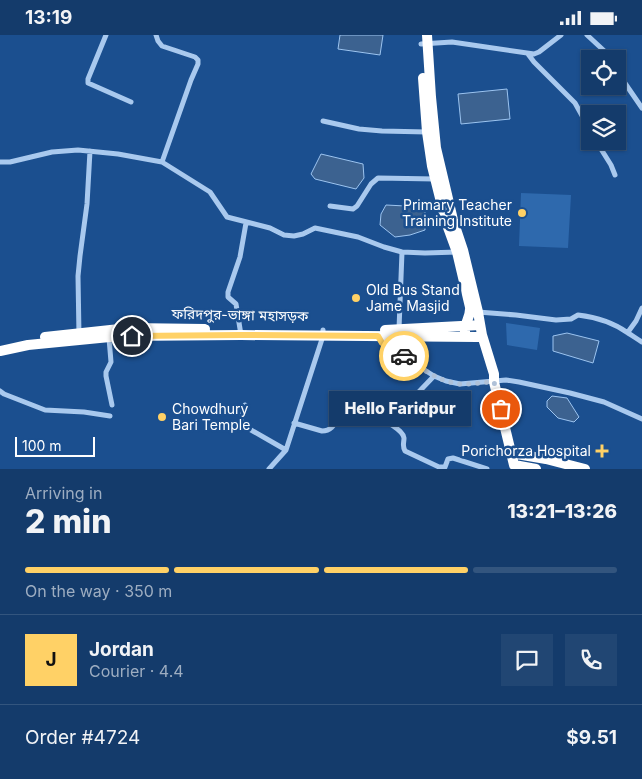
<!DOCTYPE html>
<meta charset="utf-8">
<style>
:root{--surface:#143b6b;--page:#214673;--text:#f1f3f6;--muted:#9dadc1;--line:#33557e;--accent:#ffd166}
body{margin:0;font-family:Inter,"Noto Sans Bengali",sans-serif;background:var(--page);color:var(--text);height:100vh;display:flex;flex-direction:column;font-size:19px;white-space:nowrap}
*{box-sizing:border-box;margin:0}
p{font-size:16px;color:var(--muted)}
.icon{flex:none;width:28px;height:28px;fill:none;stroke:currentColor;stroke-width:2;stroke-linecap:round;stroke-linejoin:round}
.map{position:relative;height:434px;overflow:hidden}
.sheet{display:flex;flex-direction:column;background:var(--surface);flex:1}
.sheet>*{flex:none}
.buttons{position:absolute;left:581px;top:15px;display:grid;gap:10px}
.buttons a{display:grid;place-items:center;width:45px;height:45px;border-radius:0px;background:var(--surface);box-shadow:0 1px 4px #0004,0 0 0 1px var(--line);font-size:25px}
.scale{position:absolute;left:15px;bottom:12px;width:80px;box-sizing:border-box;padding-left:5px;border:2px solid #fff;border-top:0;font-size:14px;line-height:18px;white-space:nowrap;color:#fff;-webkit-text-stroke:4px #1b4f8f;paint-order:stroke}
.pin{position:absolute;display:grid;place-items:center;width:42px;height:42px;color:#fff;margin:-21px;border:2px solid #fff;border-radius:50%;box-shadow:0 1px 5px #0007}
.courier{position:absolute;display:grid;place-items:center;width:50px;height:50px;margin:-25px;border:4px solid #ffd166;border-radius:50%;background:#fff;color:#222;box-shadow:0 1px 6px #0007}
.bubble{position:absolute;height:35px;border-radius:0px;background:var(--surface);box-shadow:0 1px 4px #0004,0 0 0 1px var(--line);font-size:16px;font-weight:800;line-height:35px;text-align:center}
.headline em{font-style:normal;font-weight:800}
.headline div{display:flex;flex-direction:column-reverse}
.headline{display:flex;align-items:center;justify-content:space-between;height:85px;padding:0 25px}
h1{font-size:32px;font-weight:800;line-height:38px}
.bar{display:grid;grid-template-columns:repeat(4,1fr);gap:8px 5px;align-content:center;height:60px;padding:0 25px}
.bar i{height:6px;border-radius:4px;background:var(--line)}
.bar .active{background:var(--accent)}
.bar p{grid-column:span 4}
.line{display:flex;align-items:center;gap:12px;padding:0 25px;border-top:1px solid var(--line)}
.line div{flex:1}
.round{display:grid;place-items:center;flex:none;width:52px;height:52px;border-radius:0px;background:var(--page)}
.status{display:flex;justify-content:space-between;align-items:center;height:35px;padding:0 25px;background:var(--surface);direction:ltr}
.status svg{height:14px;fill:currentColor}
.map>svg:first-child{display:block}
.green{fill:#2e69ad}
.water{fill:#3c6290;stroke:#9cc4f0}
.lines{fill:none;stroke-linecap:round;stroke-linejoin:round}
.street{stroke:#a9c9ee;stroke-width:5}
.highway{stroke:#fff;stroke-width:10}
.done{stroke:#afc1d8;stroke-width:5;stroke-dasharray:0 9}
.route{stroke:#ffd166;stroke-width:6}
.poi-dot{fill:#ffd166;stroke:#1b4f8f;stroke-width:2}
.labels{text-anchor:middle;stroke-width:5;stroke-linejoin:round;paint-order:stroke}
.poi-label{font-size:14px;fill:#fff;stroke:#1b4f8f;text-anchor:end}
.street-label{font-size:14px;fill:#fff;stroke:#1b4f8f}
</style>
<div class="status"><b>13:19</b><svg viewBox="0 0 49 12"><path d="M0 12V9h3v3zM5 12V6h3v6zM10 12V3h3v9zM15 12V0h3v12zM26 1h20v11H26zM47 4h2v5h-2z"/></svg></div>
<div class="map">
<svg width="642" height="434" viewBox="0 0 642 434">
<rect width="100%" height="100%" fill="#1b4f8f"/>
<path class="green" d="M521 158 571 160 568 213 519 211Z
M506 288 540 293 537 315 507 310Z"/>
<path class="water" d="M340 0H383L380 20 338 14Z
M507 54 510 84 461 89 458 59Z
M321 119 363 129 364 143 356 154 315 144 311 139Z
M386 170 425 172V195L410 200 395 202 380 190 381 179Z
M567 298 599 306 593 328 553 316V301Z
M552 361 567 363 579 382 574 387 558 383 547 372V366Z"/>
<g class="lines">
<path class="street" d="M106 0 88 44V48L131 67
M156 0 158 6 162 11 195 22 198 25V29L191 45 162 127
M587 0 613 24
M421 9 452 7 534 19 539 17 561 0
M528 19 534 27 575 68 590 95
M618 38 642 73
M323 86 359 94 382 96 427 97
M596 106 611 130 615 140
M0 127H10L52 117 78 115 118 119 162 127 210 157 227 182 270 193 284 200 294 201 303 199 315 193 358 202 384 212 402 217 425 218 458 217
M330 171 353 174 357 171 371 149 378 143 435 144
M478 277 516 280 556 285 571 284 578 280C595 282 614 288 628 298 633 301 637 304 642 307
M399 294 402 217
M628 297 636 286 642 273
M79 300 78 241 80 221 87 169 90 116
M241 300 236 269 228 262V257L240 222 246 188
M378 301 382 308 434 341
M109 303 111 327 106 337V341L112 370
M0 356 4 359 45 375 84 377 110 381
M245 370 241 385 244 391 286 415
M294 388 322 396C336 396 337 380 347 372L375 381 389 388 434 341 446 346 460 349 506 345 519 347 570 358 604 367 642 384
M389 388C394 392 403 396 404 403 404 408 402 411 405 416L439 432H445L448 424 453 423 487 434
M269 434 286 415 323 301V295"/>
<path class="highway" d="M427 0 431 62 436 113 453 185 463 215 478 277 482 300 494 339V347L514 430 536 434
M423 43 427 97 432 131 446 187 457 217 470 272C471 282 464 288 465 297
M385 295 480 290
M45 302 129 293 205 294
M0 316 28 310 120 301 241 300 477 302 482 300
M511 418 546 424 585 434"/>
</g>
<g class="lines">
<path class="done" d="M404 321C421 333 438 346 459 349 470 350 482 347 494 347L501 374"/>
<path class="route" d="M132 301 241 300 378 301 382 308 404 321"/>
</g>
<g class="poi-dot">
<circle cx="522" cy="178" r="5"/>
<circle cx="356" cy="263" r="5"/>
<circle cx="162" cy="382" r="5"/>
<path d="M599.5 408.5h5v5h5v5h-5v5h-5v-5h-5v-5h5z"/>
</g>
<g class="labels">
<g class="poi-label">
<text x="512" y="175">Primary Teacher<tspan x="512" dy="16">Training Institute</tspan></text>
<text x="366" y="260" text-anchor="start">Old Bus Stand<tspan x="366" dy="16">Jame Masjid</tspan></text>
<text x="172" y="379" text-anchor="start">Chowdhury<tspan x="172" dy="16">Bari Temple</tspan></text>
<text x="591" y="421">Porichorza Hospital</text>
</g>
<g class="street-label">
<text transform="translate(240 280) rotate(1)" y="5">ফরিদপুর-ভাঙ্গা মহাসড়ক</text>
</g>
</g>
</svg>
<div class="buttons">
<a><svg class="icon" aria-label="locate" viewBox="0 0 24 24"><circle cx="12" cy="12" r="6"/><path d="M12 2v4M12 18v4M2 12h4M18 12h4"/></svg></a>
<a><svg class="icon" aria-label="layers" viewBox="0 0 24 24"><path d="M12 4l9 5-9 5-9-5zM3 14l9 5 9-5"/></svg></a>
</div>
<div class="scale">100 m</div>
<div class="pin" style="left:501px;top:374px;background:#ea580c"><svg class="icon" aria-label="bag" viewBox="0 0 24 24"><path d="M5 8h14l-1 12H6zM9 8a3 3 0 0 1 6 0"/></svg></div>
<div class="pin" style="left:132px;top:301px;background:#1f2937"><svg class="icon" aria-label="home" viewBox="0 0 24 24"><path d="M3 11l9-7 9 7M6 9v11h12V9"/></svg></div>
<div class="courier" style="left:404px;top:321px"><svg class="icon" aria-label="car" viewBox="0 0 24 24"><path d="M5 17H2v-5l4-1 3-4h7l3 4 3 1v5h-3M9 17h6M6 11h13"/><circle cx="7" cy="17" r="2"/><circle cx="17" cy="17" r="2"/></svg></div>
<div class="bubble" style="left:329px;top:356px;width:142px">Hello Faridpur</div>
</div>
<section class="sheet">
<div class="headline"><div><h1>2 min</h1><p>Arriving in</p></div><em>13:21–13:26</em></div>
<div class="bar"><i class="active"></i><i class="active"></i><i class="active"></i><i></i><p>On the way · 350 m</p></div>
<div class="line" style="height:90px"><b class="round" style="background:var(--accent);color:#111">J</b><div><b>Jordan</b><p>Courier · 4.4</p></div><a class="round"><svg class="icon" aria-label="chat" viewBox="0 0 24 24"><path d="M4 5h16v11H9l-5 4z"/></svg></a><a class="round"><svg class="icon" aria-label="phone" viewBox="0 0 24 24"><path d="M5 4h4l2 5-3 2q2 4 5 5l2-3 5 2v4C11 20 4 13 5 4z"/></svg></a></div>
<div class="line" style="height:65px"><div>Order #4724</div><b>$9.51</b></div>
</section>
